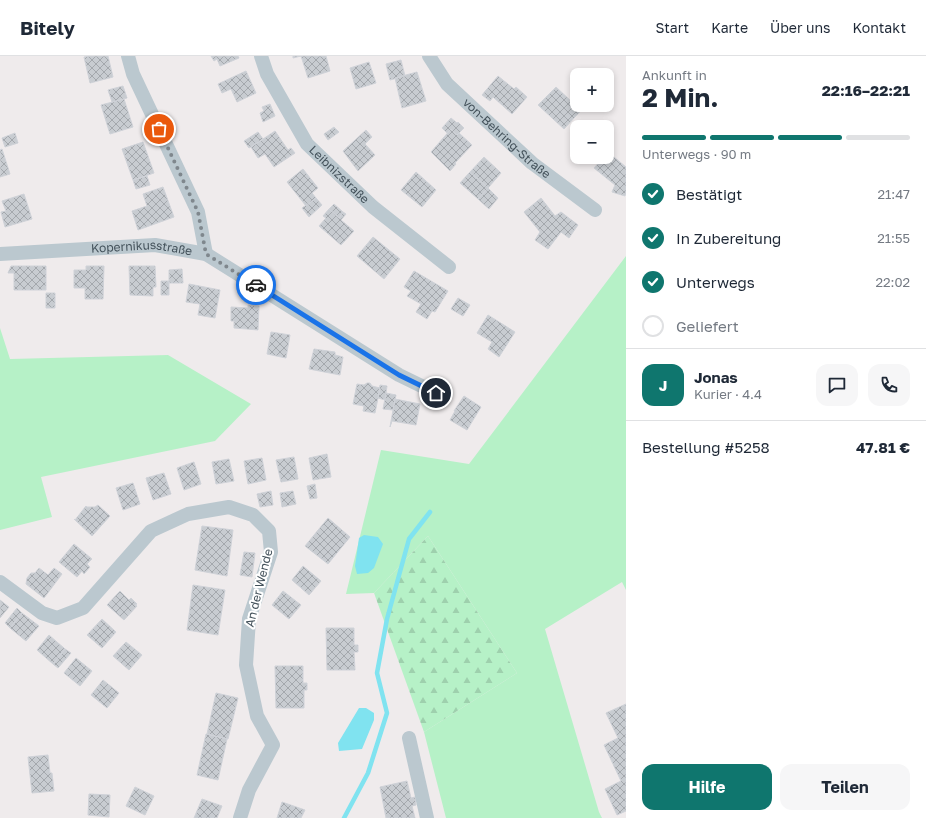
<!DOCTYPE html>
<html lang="de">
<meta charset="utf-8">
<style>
:root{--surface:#fff;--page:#f6f6f7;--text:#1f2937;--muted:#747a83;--line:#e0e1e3;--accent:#0f766e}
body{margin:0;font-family:"Golos Text",sans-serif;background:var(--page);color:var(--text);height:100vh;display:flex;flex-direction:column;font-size:15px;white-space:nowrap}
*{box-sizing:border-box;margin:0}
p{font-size:13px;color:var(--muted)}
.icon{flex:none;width:22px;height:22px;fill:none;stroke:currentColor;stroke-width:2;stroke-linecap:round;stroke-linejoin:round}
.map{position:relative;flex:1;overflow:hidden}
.side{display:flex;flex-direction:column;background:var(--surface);width:300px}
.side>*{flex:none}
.controls{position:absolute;left:570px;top:12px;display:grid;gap:8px}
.controls a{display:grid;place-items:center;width:44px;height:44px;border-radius:8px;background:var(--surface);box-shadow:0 2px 6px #0003;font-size:20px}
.pin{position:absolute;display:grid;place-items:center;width:34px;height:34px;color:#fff;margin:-17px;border:2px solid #fff;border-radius:50%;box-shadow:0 1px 4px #0007}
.courier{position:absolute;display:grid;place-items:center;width:40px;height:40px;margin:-20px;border:3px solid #1a73e8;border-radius:50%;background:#fff;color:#222;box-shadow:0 1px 5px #0007}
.summary em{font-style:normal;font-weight:700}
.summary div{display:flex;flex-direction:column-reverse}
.summary{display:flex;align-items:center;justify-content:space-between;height:68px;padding:0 16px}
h1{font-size:26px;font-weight:700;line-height:30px}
.bar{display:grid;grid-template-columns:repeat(4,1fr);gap:6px 4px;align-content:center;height:48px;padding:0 16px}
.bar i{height:5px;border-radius:3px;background:var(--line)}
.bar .current{background:var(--accent)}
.bar p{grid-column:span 4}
.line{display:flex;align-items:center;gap:10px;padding:0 16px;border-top:1px solid var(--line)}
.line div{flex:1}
.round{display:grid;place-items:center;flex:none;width:42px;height:42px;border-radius:12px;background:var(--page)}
ol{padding:0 16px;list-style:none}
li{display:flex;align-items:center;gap:12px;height:44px}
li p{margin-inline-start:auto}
li .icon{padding:4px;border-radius:50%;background:var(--accent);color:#fff;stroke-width:4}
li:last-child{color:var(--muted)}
li i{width:22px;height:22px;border:2px solid var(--line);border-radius:50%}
.primary-button{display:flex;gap:8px;margin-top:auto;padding:8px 16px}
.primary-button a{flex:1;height:46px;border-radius:12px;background:var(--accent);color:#fff;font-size:16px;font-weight:700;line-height:46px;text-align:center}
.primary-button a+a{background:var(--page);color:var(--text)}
header{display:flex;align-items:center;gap:24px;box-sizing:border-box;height:56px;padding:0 20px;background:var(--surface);border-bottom:1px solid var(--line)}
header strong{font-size:19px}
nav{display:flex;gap:22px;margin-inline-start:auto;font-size:14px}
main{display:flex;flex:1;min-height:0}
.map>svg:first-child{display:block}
.green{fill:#b6f1c7}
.forest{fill:url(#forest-firs)}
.water{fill:#80e3f0}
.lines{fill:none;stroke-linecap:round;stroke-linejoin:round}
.stream{stroke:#80e3f0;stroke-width:4.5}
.building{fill:url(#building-cross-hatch);stroke:#cfd2d8}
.minor{stroke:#bbc8cf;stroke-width:14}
.done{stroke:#7f878d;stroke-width:4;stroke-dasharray:0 7.2}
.route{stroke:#1a73e8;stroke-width:5}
.labels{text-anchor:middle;stroke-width:4;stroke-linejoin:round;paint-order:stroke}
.street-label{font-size:12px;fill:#43515a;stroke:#fff}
</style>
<header>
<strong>Bitely</strong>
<nav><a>Start</a><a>Karte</a><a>Über uns</a><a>Kontakt</a></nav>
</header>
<main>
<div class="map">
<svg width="626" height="762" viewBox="0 0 626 762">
<defs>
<pattern id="forest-firs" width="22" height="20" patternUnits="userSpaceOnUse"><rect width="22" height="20" fill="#b6f1c7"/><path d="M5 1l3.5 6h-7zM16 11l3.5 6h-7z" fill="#9ed0ad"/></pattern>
<pattern id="building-cross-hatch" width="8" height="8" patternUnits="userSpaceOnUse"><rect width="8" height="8" fill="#c8ccd1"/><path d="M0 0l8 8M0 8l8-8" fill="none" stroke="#a4a8ad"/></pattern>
</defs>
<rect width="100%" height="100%" fill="#efebec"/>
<path class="green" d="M626 200V534L622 526 545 573 599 756 602 762H446L424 676 517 617 428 480 374 537 346 538 381 394 469 408Z
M0 272 10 303 168 299 251 348 215 385 41 421 52 461 0 474Z"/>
<path class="forest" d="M428 480 517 617 424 676 374 537Z"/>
<path class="water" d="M364 479 378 481 383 488 374 512 368 517 357 518 355 510 359 482Z
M359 652H366L374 657V664L362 693 339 695 338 687Z"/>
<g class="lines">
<path class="stream" d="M344 762 368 717 387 657 377 617 387 563 409 483 430 456"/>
</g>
<path class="building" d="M90 0H108L113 21 90 27 84 1Z
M211 0H238L239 2 220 10 217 3 214 5Z
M293 0H326L330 15 308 22 301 0 293 2Z
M401 4 405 20 390 24 386 8Z
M369 6 376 27 356 33 350 12Z
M246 15 256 37 237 46 231 33 222 37 218 28Z
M417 16 426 45 402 52 395 22Z
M498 20 514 33 516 31 527 41 512 58 493 41 490 45 482 39Z
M123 30 127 42 112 46 108 34Z
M556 31 572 46 576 42 577 49 585 50 564 73 538 49Z
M124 43 133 71 110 78 101 49Z
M270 48 275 60 263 66 260 57 264 55 262 51Z
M451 62 457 67 458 66 464 72 457 79 451 73 447 77 442 72Z
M334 71 339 76 328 84 324 78Z
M451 73 457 79 459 77 472 89 455 107 456 108 450 115 431 96Z
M366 74 372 81 365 88 375 99 358 115 343 95Z
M275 75 288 94 291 92 295 97 274 111 265 98 258 102 251 91Z
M258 76 263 83 249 92 244 85Z
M15 77 18 87 5 91 2 82Z
M143 86 154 117 133 124 122 93Z
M2 93 10 118 0 121V94Z
M608 96 626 111V136L625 140 612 136 615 129 594 112 604 101H607Z
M484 101 501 117 488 132 470 116Z
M303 113 318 132 312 137 316 142 306 150 287 126Z
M416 116 436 134 422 151 401 134Z
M470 116 488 132 478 143 460 127Z
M147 120 150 129 136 133 133 124Z
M163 131 174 161 138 174 132 155 147 150 143 138Z
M488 132 498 142 489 153 478 143Z
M24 138 32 163 5 171 1 156 6 155 2 145Z
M316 142 322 149 309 161 302 152Z
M541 142 555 160 561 156 578 169 569 182 561 176 548 193 535 184 540 176 524 156Z
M334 148 343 156 339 162 329 153Z
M329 153 339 162 343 156 346 158 341 164 354 175 341 189 319 170 326 162 323 160Z
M373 181 400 203 384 223 357 200Z
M11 210H46V234H14V217H8Z
M86 210H104L103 243H85V232H74V214H86Z
M129 210H155L156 231H153V240L130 239Z
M182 213 183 227H169V214Z
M414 215 448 235 435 256 432 255 427 263 416 256 421 248 407 240 411 235 404 231Z
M161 225H169V239H161Z
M189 228 220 234 215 262 198 259 200 248 186 246Z
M46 237H55V252H46Z
M458 242 470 249 463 260 451 253Z
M248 249 259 250 258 274 234 272V265H231V251L248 252Z
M488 259 515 276 499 301 488 293 492 286 477 277Z
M271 276 290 279 286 302 267 298Z
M314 293 335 296V299L343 301 340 319 309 313Z
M367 327H370L372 330 380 332 375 357 363 355 364 350 353 348 357 328 364 329Z
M380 329 387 330 385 344 378 342Z
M386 337 396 339 393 354 383 353Z
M464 340 481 351 467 374 450 364 455 355H454Z
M395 343 420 348 416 369 392 365 390 371Z
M327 398 331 421 313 424 309 402Z
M294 401 298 423 281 426 276 404Z
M262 402 266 424 248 428 244 405Z
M229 403 234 425 216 428 212 406Z
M194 406 201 428 184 434 177 412Z
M164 417 171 438 153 444 146 422Z
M133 427 140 448 123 454 116 432Z
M315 428 317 442 310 443 307 430Z
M271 435 273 449 260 451 257 438Z
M293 435 296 448 282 451 280 437Z
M98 449 110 460 92 480 74 463 75 464 86 450 87 451H95Z
M328 462 350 481 328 508 305 490Z
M202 470 233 474 227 520 195 514Z
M74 488 92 503 87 508 90 511 84 518 82 515 77 521 59 506Z
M244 496 255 497 252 521 240 519Z
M303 510 321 525 309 539 292 524Z
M39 512 48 519 54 512 62 518 44 542 26 528 27 522 31 517H35Z
M193 529 225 534 218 579 187 574Z
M120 535 129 544 131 542 137 548 135 549 137 550 124 564 107 549Z
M283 535 301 549 289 563 272 549Z
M0 544 9 551 0 562Z
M17 552 22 557 10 572 5 567Z
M22 557 39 570 26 585 10 572Z
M102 563 116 576 102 592 87 579Z
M326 572H354V589H358V596H354L355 614H327Z
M49 579 65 593 53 608 37 594Z
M126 586 142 599 129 614 113 600Z
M65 593 71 597 58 612 53 608Z
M76 602 92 615 80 630 64 617Z
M275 610H303V627H307V634H304V652H276Z
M103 624 119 637 107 652 91 639Z
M216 637 238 642 228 683 207 678Z
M626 648V755L617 759 605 733 621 725 604 689 618 682 606 657Z
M206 678 227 683 218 724 197 719Z
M48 699 50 717H52L54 735 32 737 28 701Z
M407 725 411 742 415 741 416 749 412 750 415 762H386L380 731Z
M135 731 154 740 145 759 126 750Z
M89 738 110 739 109 761 88 759Z
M202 743 222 750 217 762H194Z
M282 746 305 754 301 762H277Z"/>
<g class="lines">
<g class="minor">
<path d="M128 0 133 18 198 156 206 198"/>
<path id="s1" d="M261 0 267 18 307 88 373 151 449 211"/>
<path id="s2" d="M429 0 447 28 532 107 595 154"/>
<path id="s3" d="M0 198 155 189 206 198 399 319 436 337"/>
<path d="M0 526 42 557 57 562 83 552 151 475 188 458 229 451 253 459 269 475 271 496 249 563 246 609 257 660 273 689 249 734 240 762"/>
<path d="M409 682 427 762"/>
</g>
</g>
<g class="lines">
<path class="done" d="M159 73 198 156 206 198 256 229"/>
<path class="route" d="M256 229 399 319 436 337"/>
</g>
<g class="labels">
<g class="street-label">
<text dy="4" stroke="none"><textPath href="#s2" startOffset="114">von-Behring-Straße</textPath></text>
<text dy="4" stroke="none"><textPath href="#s1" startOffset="144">Leibnizstraße</textPath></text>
<text dy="4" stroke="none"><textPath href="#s3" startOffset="142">Kopernikusstraße</textPath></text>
<text transform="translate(259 532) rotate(-76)" y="4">An der Wende</text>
</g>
</g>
</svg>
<div class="controls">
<a>+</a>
<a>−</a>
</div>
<div class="pin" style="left:159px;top:73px;background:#ea580c"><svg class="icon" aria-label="bag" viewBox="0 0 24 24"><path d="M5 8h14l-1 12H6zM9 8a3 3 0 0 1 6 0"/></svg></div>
<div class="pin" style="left:436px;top:337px;background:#1f2937"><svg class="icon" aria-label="home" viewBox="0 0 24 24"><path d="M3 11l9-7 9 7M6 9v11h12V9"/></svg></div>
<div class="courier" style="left:256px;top:229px"><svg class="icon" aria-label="car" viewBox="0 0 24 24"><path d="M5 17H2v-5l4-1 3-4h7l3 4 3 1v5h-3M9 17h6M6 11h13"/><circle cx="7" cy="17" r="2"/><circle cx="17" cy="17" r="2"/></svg></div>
</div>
<section class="side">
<div class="summary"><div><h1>2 Min.</h1><p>Ankunft in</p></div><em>22:16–22:21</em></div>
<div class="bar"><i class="current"></i><i class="current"></i><i class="current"></i><i></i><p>Unterwegs · 90 m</p></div>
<ol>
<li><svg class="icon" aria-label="check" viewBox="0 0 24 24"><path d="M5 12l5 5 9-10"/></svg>Bestätigt<p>21:47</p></li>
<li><svg class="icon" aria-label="check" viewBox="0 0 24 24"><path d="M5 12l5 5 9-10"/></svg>In Zubereitung<p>21:55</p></li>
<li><svg class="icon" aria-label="check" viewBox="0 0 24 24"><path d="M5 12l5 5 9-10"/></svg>Unterwegs<p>22:02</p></li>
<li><i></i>Geliefert</li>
</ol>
<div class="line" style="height:72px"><b class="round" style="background:var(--accent);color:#fff">J</b><div><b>Jonas</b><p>Kurier · 4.4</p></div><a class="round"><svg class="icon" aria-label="chat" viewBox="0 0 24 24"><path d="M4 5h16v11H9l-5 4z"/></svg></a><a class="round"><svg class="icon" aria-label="phone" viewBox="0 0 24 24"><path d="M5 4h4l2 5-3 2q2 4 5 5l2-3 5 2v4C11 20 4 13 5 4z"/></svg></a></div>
<div class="line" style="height:52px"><div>Bestellung #5258</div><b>47.81 €</b></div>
<div class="primary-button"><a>Hilfe</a><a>Teilen</a></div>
</section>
</main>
